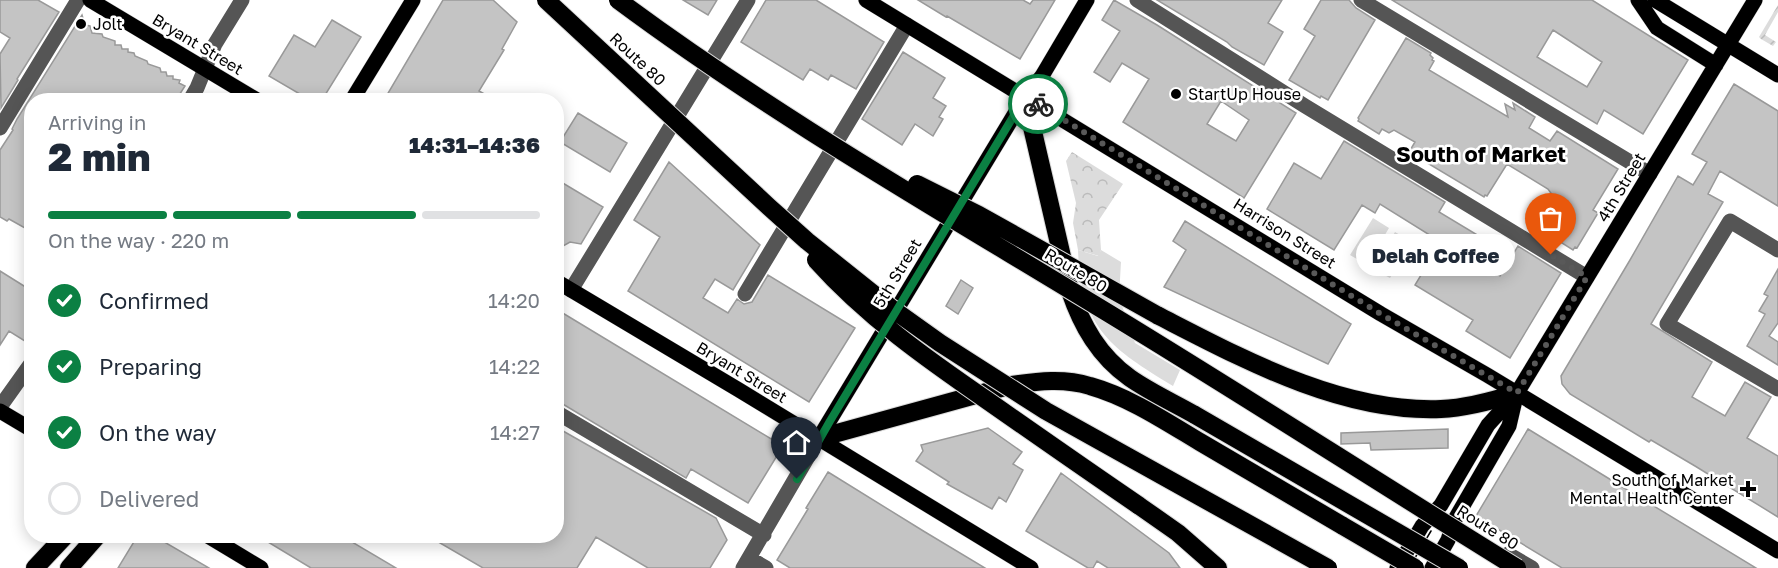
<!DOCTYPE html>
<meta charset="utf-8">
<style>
:root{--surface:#fff;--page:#f2f2f3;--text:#1f2937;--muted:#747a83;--line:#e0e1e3;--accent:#0b8043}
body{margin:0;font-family:"Golos Text",sans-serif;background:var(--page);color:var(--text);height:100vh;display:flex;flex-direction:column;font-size:22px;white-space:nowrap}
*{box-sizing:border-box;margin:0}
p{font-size:20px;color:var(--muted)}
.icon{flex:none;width:33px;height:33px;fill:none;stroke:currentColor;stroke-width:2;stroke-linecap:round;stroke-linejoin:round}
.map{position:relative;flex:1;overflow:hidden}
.drawer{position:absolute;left:24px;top:93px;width:540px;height:450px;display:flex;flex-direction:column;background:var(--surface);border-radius:24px;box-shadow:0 3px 15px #0003}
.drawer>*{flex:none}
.pin{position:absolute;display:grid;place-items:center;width:51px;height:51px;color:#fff;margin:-62px -26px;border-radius:50% 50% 50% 0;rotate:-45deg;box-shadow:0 0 6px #0007}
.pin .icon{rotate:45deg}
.courier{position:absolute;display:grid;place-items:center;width:60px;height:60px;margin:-30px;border:4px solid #0b8043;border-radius:50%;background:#fff;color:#222;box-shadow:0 2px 8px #0007}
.bubble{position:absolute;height:42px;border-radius:21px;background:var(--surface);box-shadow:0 3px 15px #0003;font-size:20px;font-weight:800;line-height:42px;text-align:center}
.overview em{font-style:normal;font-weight:800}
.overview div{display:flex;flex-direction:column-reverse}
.overview{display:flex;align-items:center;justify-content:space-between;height:102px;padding:0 24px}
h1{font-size:39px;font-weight:800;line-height:45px}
.bar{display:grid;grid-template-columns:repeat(4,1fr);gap:9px 6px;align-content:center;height:72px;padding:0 24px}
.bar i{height:8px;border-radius:4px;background:var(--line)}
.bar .on{background:var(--accent)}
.bar p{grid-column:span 4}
ol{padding:0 24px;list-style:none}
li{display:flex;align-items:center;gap:18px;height:66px}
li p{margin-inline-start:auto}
li .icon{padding:6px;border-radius:50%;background:var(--accent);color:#fff;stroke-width:4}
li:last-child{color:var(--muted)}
li i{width:33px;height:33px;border:3px solid var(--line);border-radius:50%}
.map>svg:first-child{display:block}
.grass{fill:#dcdcdc}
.park{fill:url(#park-crowns)}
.garden{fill:url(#garden-furrows)}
.building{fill:#c4c4c4;stroke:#999;stroke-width:1.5;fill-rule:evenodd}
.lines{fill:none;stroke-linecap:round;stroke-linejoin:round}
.major-casing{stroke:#dbdbdb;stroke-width:16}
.highway-casing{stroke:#dbdbdb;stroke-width:20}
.minor{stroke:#555;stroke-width:15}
.major{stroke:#000;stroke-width:15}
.highway{stroke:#000;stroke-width:18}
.tram{stroke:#000;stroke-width:1.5}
.highway-bridge-casing{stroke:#dbdbdb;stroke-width:20;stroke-linecap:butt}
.highway-bridge{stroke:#000;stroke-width:18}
.done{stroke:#595959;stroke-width:6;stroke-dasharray:0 10.8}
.route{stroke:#0b8043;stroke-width:8}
.poi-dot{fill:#000;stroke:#fff;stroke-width:2}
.labels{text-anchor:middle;stroke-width:5;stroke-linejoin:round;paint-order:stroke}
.poi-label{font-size:16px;fill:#000;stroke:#fff;text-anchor:start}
.street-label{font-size:16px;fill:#000;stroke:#fff}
.district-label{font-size:22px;font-weight:bold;fill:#000;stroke:#fff}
</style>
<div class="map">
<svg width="1778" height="568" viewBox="0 0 1778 568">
<defs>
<pattern id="park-crowns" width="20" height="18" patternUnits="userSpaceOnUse" patternTransform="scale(1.5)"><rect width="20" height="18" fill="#dcdcdc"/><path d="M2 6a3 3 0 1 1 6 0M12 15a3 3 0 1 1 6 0" fill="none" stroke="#bbb"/></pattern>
<pattern id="garden-furrows" width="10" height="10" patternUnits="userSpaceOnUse" patternTransform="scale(1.5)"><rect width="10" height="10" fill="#dcdcdc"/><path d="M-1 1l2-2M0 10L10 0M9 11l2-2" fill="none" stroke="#bbb"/></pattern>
</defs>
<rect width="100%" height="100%" fill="#fff"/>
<path class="grass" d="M1373 218 1389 228 1367 265 1350 255Z
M1395 232 1412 242 1390 278 1373 269Z
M1078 250 1098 256 1101 250 1121 262 1119 297 1135 343 1180 370 1173 386C1111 348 1081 329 1078 250Z"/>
<path class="park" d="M1072 152 1123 184 1099 220 1101 250 1099 256 1078 250 1073 223 1076 203 1066 161Z"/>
<path class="garden" d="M1778 5V12L1765 35 1776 42 1773 46 1761 39 1759 37Z"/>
<path class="building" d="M0 0H38L59 12 17 79 18 80 1 108 0 54 10 38 0 32Z
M443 0H493L517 22 502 49 504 50 479 91 495 100H384Z
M683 0H717L708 15Z
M766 0H816L884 42 856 89 831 75 828 80 810 69 803 80 741 42Z
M918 0H1023L1030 4 1033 0H1055L1020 59 947 16 946 17Z
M1114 0 1157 25 1296 113 1244 198 1123 122 1149 79 1122 63 1110 82 1094 72 1120 31 1102 20ZM1221 101 1249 120 1236 141 1207 124Z
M1157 0H1282L1268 23 1283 32 1264 65 1232 47 1227 42Z
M1321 0H1349L1356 8 1375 20 1328 100 1321 96 1320 98 1289 80 1315 36 1304 29Z
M1392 0H1592L1688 60 1643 134 1604 110 1597 124ZM1553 30 1602 62 1587 87 1537 57Z
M82 15 85 25 90 26 92 33 102 34 103 37 115 41V45H121L122 49H128V52L134 53 135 56 147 61 148 64 160 68 161 72H166L167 76H173V79L180 80 179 83 185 86 176 100H32V232L9 219 7 221 0 217V150L13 130 12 129 17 119Z
M332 20 361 37 322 100H310L269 76 294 35 315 47Z
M1406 38 1431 53 1430 55 1433 58 1432 60 1434 61 1429 70 1508 117 1505 104 1515 110 1513 103 1535 117 1529 128 1550 141 1557 131 1618 169 1593 210 1598 213 1577 248 1575 247 1573 250 1543 231 1547 223 1543 220 1553 202V196L1548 189 1507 164 1487 196 1485 195 1484 197 1409 152 1415 142 1394 130 1389 133 1382 129 1379 134 1358 121 1359 119 1358 118Z
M903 52 945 78 933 98 946 106 939 117 943 119 933 136 915 124 902 145 862 119Z
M1734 84 1778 111V206L1720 171 1708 194 1723 202 1651 324 1712 362 1692 397 1725 416 1745 382 1771 397 1747 438 1778 456V517L1695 466 1651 440 1649 442 1570 394 1562 384 1561 376 1630 260 1678 176 1693 185 1707 162 1692 154Z
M578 113 627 143 610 172 560 142Z
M1344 141 1445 202 1439 212 1489 242 1477 262 1500 276 1518 246 1561 273 1510 358 1466 331 1473 320 1415 285 1441 242 1380 204 1375 213 1362 205 1334 250 1267 209 1294 163 1321 179Z
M669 162 760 245 733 290 715 279 703 298 728 313 737 299 744 304 752 302 768 275 855 328 809 402 628 291 660 237 634 220Z
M556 179 603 207 581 244 570 242 556 250Z
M1185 221 1351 324 1328 364 1164 287 1186 250 1173 241Z
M1778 269V323L1769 336 1778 342V365L1747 346 1764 316 1765 314 1759 311 1768 296 1764 294Z
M0 271 32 291V337L28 343 9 331 0 345Z
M961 280 973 288 958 314 946 306Z
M556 309 783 446 748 503 691 469 686 478 556 400Z
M556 427 716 518 727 540 710 568H648L596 537 577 568H483L428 536H556Z
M988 428 1022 452 1013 464 1023 470 1006 502 999 497 992 509 947 484 949 482 916 461 923 451 921 445Z
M1448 429V448L1371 450 1370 443 1341 444V433Z
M1528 429 1634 494 1756 568H1562L1476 516Z
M828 472 925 532 985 568H790L777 560 808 509 806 508Z
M1061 473 1169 553 1180 568H1108L1097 561 1093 568H1088L1026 531Z
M258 536H342L396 568H311Z
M135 540H161L209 568H118Z"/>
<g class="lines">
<defs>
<path id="major" d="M90 0 257 100
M866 0 1381 314 1487 375 1778 551
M1638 0 1657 28 1716 65
M1655 0 1778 75
M352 100 413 0
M556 281 739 390 1031 568
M0 411 32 430
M819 438 1025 97 1042 76 1087 0
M208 536 261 568
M1397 568 1422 526 1441 505 1488 425 1517 393 1755 0
M1432 568 1448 540 1454 521 1509 426 1516 396"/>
<path id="highway" d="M1025 97 1070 291C1082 326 1099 356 1130 378 1150 392 1174 403 1195 415
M1157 315C1243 359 1341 413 1441 409 1466 408 1492 401 1517 393
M819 438 1012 385C1039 381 1064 378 1090 386 1129 397 1165 421 1200 442 1248 470 1295 498 1343 526
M1138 505 1178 533 1218 568
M35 568 65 536
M69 568 97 536"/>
</defs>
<use href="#major" class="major-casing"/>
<use href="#highway" class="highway-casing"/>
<path class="minor" d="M1137 0 1305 106 1587 277
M1361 0 1650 174
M190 100 197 88 215 44 242 0
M0 128 78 0
M1778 250 1730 221 1667 324 1778 389
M571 290 748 0
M745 294 907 25
M0 407 32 362
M556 412 764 535
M1508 554 1532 568
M749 558 766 568
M743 568 819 438"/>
<use href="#major" class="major"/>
<use href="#highway" class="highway"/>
<path class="tram" d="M1409 568 1431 531"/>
<defs>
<path id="highway-bridge" d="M546 0 769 207 807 241 891 308 940 343 1046 411 1328 568
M618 0C770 113 934 207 1095 305 1237 391 1376 481 1517 568
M917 184 979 215 1157 315
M816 260C866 316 927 359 988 401 1038 436 1088 471 1138 505
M1195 415 1459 568
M1343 526 1415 568"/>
</defs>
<use href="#highway-bridge" class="highway-bridge-casing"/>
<use href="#highway-bridge" class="highway-bridge"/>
</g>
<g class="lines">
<path class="done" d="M1038 104 1381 314 1517 393 1587 277 1551 255"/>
<path class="route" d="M797 479 830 421 1025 97 1038 104"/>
</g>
<g class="poi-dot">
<circle cx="81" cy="24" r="6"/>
<circle cx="1176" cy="94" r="6"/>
<path d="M1745 480h6v6h6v6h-6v6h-6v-6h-6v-6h6z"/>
</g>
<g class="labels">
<g class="poi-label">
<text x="93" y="30">Jolt</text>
<text x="1188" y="100">StartUp House</text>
<text x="1734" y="486" text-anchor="end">South of Market<tspan x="1734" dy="18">Mental Health Center</tspan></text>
</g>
<g class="street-label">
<text transform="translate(198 44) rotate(31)" y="6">Bryant Street</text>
<text transform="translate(638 59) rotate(43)" y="6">Route 80</text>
<text transform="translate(1621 187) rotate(-59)" y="6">4th Street</text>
<text transform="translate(1285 233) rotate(32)" y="6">Harrison Street</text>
<text transform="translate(1076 270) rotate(31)" y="6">Route 80</text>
<text transform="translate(897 273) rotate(-59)" y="6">5th Street</text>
<text transform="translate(742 372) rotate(31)" y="6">Bryant Street</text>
<text transform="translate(1488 527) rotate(32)" y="6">Route 80</text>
</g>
<g class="district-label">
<text x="1481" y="162">South of Market</text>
</g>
</g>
</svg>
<div class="pin" style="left:1551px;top:255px;background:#ea580c"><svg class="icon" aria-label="bag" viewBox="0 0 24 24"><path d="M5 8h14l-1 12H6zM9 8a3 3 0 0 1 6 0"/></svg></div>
<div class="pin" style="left:797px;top:479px;background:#1f2937"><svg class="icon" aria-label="home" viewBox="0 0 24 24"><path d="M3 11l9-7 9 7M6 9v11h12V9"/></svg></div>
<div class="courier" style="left:1038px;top:104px"><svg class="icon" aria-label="bike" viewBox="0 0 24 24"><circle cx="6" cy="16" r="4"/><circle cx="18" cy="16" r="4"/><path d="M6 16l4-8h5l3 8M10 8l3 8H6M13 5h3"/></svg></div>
<div class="bubble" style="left:1356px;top:234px;width:159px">Delah Coffee</div>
<section class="drawer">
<div class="overview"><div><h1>2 min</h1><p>Arriving in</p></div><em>14:31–14:36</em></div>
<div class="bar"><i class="on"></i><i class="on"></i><i class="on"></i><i></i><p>On the way · 220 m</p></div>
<ol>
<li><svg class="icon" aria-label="check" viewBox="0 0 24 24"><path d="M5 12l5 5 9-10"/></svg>Confirmed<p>14:20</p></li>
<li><svg class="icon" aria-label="check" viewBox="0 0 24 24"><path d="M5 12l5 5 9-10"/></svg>Preparing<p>14:22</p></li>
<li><svg class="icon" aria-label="check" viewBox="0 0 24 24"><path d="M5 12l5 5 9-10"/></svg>On the way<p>14:27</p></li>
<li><i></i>Delivered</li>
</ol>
</section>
</div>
